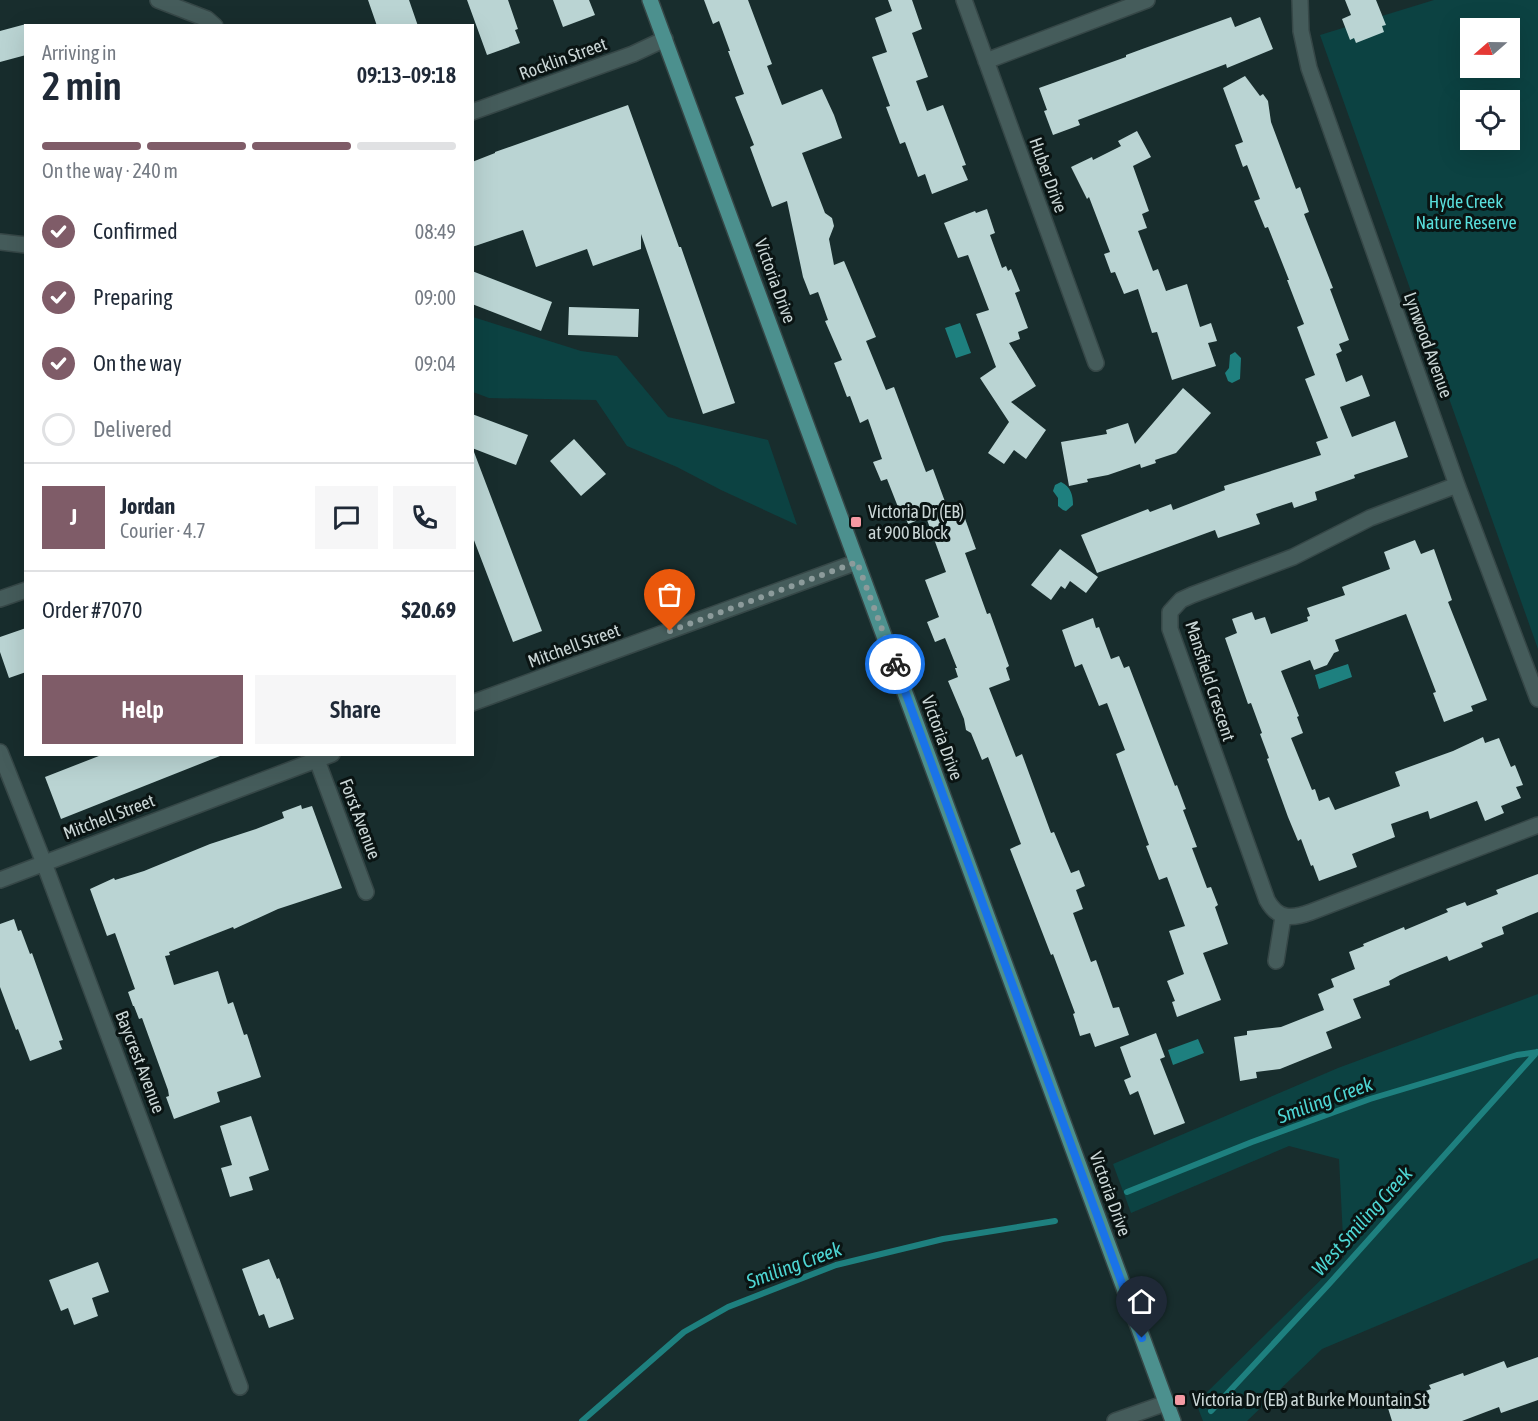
<!DOCTYPE html>
<meta charset="utf-8">
<style>
:root{--surface:#fff;--page:#f6f6f7;--text:#1f2937;--muted:#747a83;--line:#e0e1e3;--accent:#7f5c68}
body{margin:0;font-family:"Asap Condensed",sans-serif;background:var(--page);color:var(--text);height:100vh;display:flex;flex-direction:column;font-size:22px;white-space:nowrap}
*{box-sizing:border-box;margin:0}
p{font-size:20px;color:var(--muted)}
.icon{flex:none;width:33px;height:33px;fill:none;stroke:currentColor;stroke-width:2;stroke-linecap:round;stroke-linejoin:round}
.map{position:relative;flex:1;overflow:hidden}
.drawer{position:absolute;left:24px;top:24px;width:450px;height:732px;display:flex;flex-direction:column;background:var(--surface);border-radius:0px;box-shadow:0 6px 24px #0002}
.drawer>*{flex:none}
.needle{width:39px;rotate:250deg}
.fabs{position:absolute;left:1460px;top:18px;display:grid;gap:12px}
.fabs a{display:grid;place-items:center;width:60px;height:60px;border-radius:0px;background:var(--surface);box-shadow:0 6px 24px #0002;font-size:30px}
.pin{position:absolute;display:grid;place-items:center;width:51px;height:51px;color:#fff;margin:-62px -26px;border-radius:50% 50% 50% 0;rotate:-45deg;box-shadow:0 0 6px #0007}
.pin .icon{rotate:45deg}
.courier{position:absolute;display:grid;place-items:center;width:60px;height:60px;margin:-30px;border:4px solid #1a73e8;border-radius:50%;background:#fff;color:#222;box-shadow:0 2px 8px #0007}
.summary em{font-style:normal;font-weight:600}
.summary div{display:flex;flex-direction:column-reverse}
.summary{display:flex;align-items:center;justify-content:space-between;height:102px;padding:0 18px}
h1{font-size:39px;font-weight:600;line-height:45px}
.bar{display:grid;grid-template-columns:repeat(4,1fr);gap:9px 6px;align-content:center;height:72px;padding:0 18px}
.bar i{height:8px;border-radius:4px;background:var(--line)}
.bar .selected{background:var(--accent)}
.bar p{grid-column:span 4}
.line{display:flex;align-items:center;gap:15px;padding:0 18px;border-top:2px solid var(--line)}
.line div{flex:1}
.round{display:grid;place-items:center;flex:none;width:63px;height:63px;border-radius:0px;background:var(--page)}
ol{padding:0 18px;list-style:none}
li{display:flex;align-items:center;gap:18px;height:66px}
li p{margin-inline-start:auto}
li .icon{padding:6px;border-radius:50%;background:var(--accent);color:#fff;stroke-width:4}
li:last-child{color:var(--muted)}
li i{width:33px;height:33px;border:3px solid var(--line);border-radius:50%}
.primary-button{display:flex;gap:12px;margin-top:auto;padding:12px 18px}
.primary-button a{flex:1;height:69px;border-radius:0px;background:var(--accent);color:#fff;font-size:24px;font-weight:600;line-height:69px;text-align:center}
.primary-button a+a{background:var(--page);color:var(--text)}
.map>svg:first-child{display:block}
.green{fill:#0c4242;fill-rule:evenodd}
.water{fill:#1e807f}
.lines{fill:none;stroke-linecap:round;stroke-linejoin:round}
.stream{stroke:#1e807f;stroke-width:6}
.building{fill:#bad4d3}
.minor-casing{stroke:#364747;stroke-width:18}
.major-casing{stroke:#364747;stroke-width:18}
.minor{stroke:#455c5b;stroke-width:15}
.major{stroke:#4c908e;stroke-width:15}
.done{stroke:#8c9b9b;stroke-width:6;stroke-dasharray:0 10.8}
.route{stroke:#1a73e8;stroke-width:8}
.poi-dot{fill:#f49aa3;stroke:#0a1413;stroke-width:2}
.labels{text-anchor:middle;stroke-width:6;stroke-linejoin:round;paint-order:stroke}
.street-label{font-size:18px;fill:#cad6d6;stroke:#0a1413}
.park-label{font-size:18px;fill:#59dedc;stroke:#0a1413}
.poi-label{font-size:18px;fill:#cad6d6;stroke:#0a1413;text-anchor:start}
.water-label{font-size:20px;font-style:italic;fill:#4ed5d3;stroke:#0a1413}
</style>
<div class="map">
<svg width="1538" height="1421" viewBox="0 0 1538 1421">
<rect width="100%" height="100%" fill="#182d2d"/>
<path class="green" d="M1434 0H1538V649L1320 35ZM1470 28H1509V68H1470ZM1470 100H1509V140H1470Z
M473 317 581 351 617 356 668 417 768 440 797 525 721 490 677 467 627 446 596 400 489 398 473 392Z
M1538 994V1258L1322 1349 1247 1421H1203L1196 1403 1344 1257 1339 1159 1289 1146 1131 1213 1113 1164 1338 1068Z"/>
<path class="water" d="M960 323 971 353 956 358 945 328Z
M1235 352 1241 358 1240 379 1232 383 1228 381 1225 373 1229 368 1230 355Z
M1061 482C1071 487 1073 495 1073 505L1066 511 1063 510 1058 506V498L1053 491 1055 485Z
M1348 664 1352 677 1319 689 1315 675Z
M1198 1039 1204 1053 1173 1065 1168 1050Z"/>
<g class="lines">
<path class="stream" d="M1127 1192 1252 1142 1370 1099 1517 1055 1538 1052
M1211 1411 1329 1284 1537 1052
M582 1421 684 1332 728 1307 836 1265 943 1239 1055 1221"/>
</g>
<path class="building" d="M368 0H409L418 26H377Z
M467 0H508L518 29 515 30 520 43 487 55Z
M553 0H589L595 15 563 27Z
M704 0H748L772 64 767 66 782 105 822 89 834 115 842 138 802 153 825 213 832 218 834 226 829 239 834 265 844 261 876 337 866 341 886 390 894 387 926 472 933 469 951 518 963 513 976 549 965 553 987 614 990 613 1009 666 1006 668 1010 680 989 688 1016 757 1022 754 1051 833 1054 832 1071 873 1079 870 1085 886 1076 890 1083 909 1073 913 1091 962 1096 960 1113 1008 1119 1007 1129 1035 1095 1047 1090 1033 1080 1036 1073 1014 1075 1013 1053 954 1051 955 1010 849 1021 844 988 757 982 760 971 733 966 730 964 719 948 681 958 677 955 668H957L945 638 935 642 927 622 939 617 925 580 946 572 926 517 908 524 904 513H902L899 506 898 507 887 479 881 481 873 462 882 459 868 419 860 423 850 396 847 397 834 363 842 360 825 321 828 320 818 292 810 295 803 277 787 201 772 207 750 147 754 145 735 97 744 94 728 51H730L719 21 713 24Z
M888 0H912L922 29 912 33 928 77 916 81 927 111 943 105 966 165 962 166 968 180 932 194 925 174 918 177 905 142 900 144 886 107 890 106 872 57 887 52 875 18 892 11Z
M1345 0H1376L1386 25 1382 26 1384 32 1356 43 1354 38 1350 40 1342 19 1351 15Z
M1231 17 1235 27 1260 17 1273 49 1227 68 1226 64 1078 120 1080 125 1053 135 1044 111 1047 110 1039 88 1126 57V55L1145 48Z
M26 24V55L0 62V31Z
M1245 76 1260 96 1263 94 1268 101 1271 122 1296 189 1300 187 1309 212 1304 214 1333 288 1330 289 1349 340 1339 344 1342 351 1336 354 1346 382 1362 375 1370 396 1340 407 1352 437 1395 421 1408 457 1354 475 1355 478 1315 492 1317 500 1294 508 1292 502 1256 514 1260 524 1218 538 1215 530 1097 573 1081 535 1148 509 1150 512 1171 504 1173 510 1225 490 1224 486 1321 455 1316 442 1328 438 1305 379 1315 375 1297 327 1304 324 1287 280H1289L1268 227 1265 228 1254 201 1260 199 1247 165 1243 167 1235 145 1243 142 1223 88Z
M628 105 679 247H681L735 403 703 414 641 234V249L593 266 587 249 536 267 523 230 472 247V162L495 153V152Z
M1137 131 1151 157 1133 166 1149 211 1142 214 1147 228 1138 231 1153 271 1158 269 1166 291 1187 284 1200 327 1211 323 1217 341 1208 343 1216 366 1172 380 1157 332 1152 333 1138 289 1124 294 1115 272 1111 273 1104 254 1110 252 1089 197 1087 199 1071 167 1092 157 1093 160 1121 146 1118 141Z
M987 209 995 233 990 235 1002 268 1006 266 1008 271 1011 269 1020 291 1015 293 1028 328 1018 332 1020 339 1009 343 1036 386 1011 402 1046 430 1026 459 1014 450 1004 464 988 453 1009 422 980 378 996 367 976 314 989 310 968 255 958 258 944 223 975 211 976 213Z
M472 271 552 302 541 331 472 304Z
M569 307 639 309 638 337 568 335Z
M1183 388 1211 413 1176 453 1155 460 1156 463 1141 468 1140 464 1108 475 1087 479 1088 482 1069 486 1061 442 1107 434 1106 430 1128 423 1135 444Z
M472 414 528 435 516 465 472 448Z
M574 439 606 474 581 496 550 461Z
M472 452H474L542 631 513 642 472 535Z
M1415 540 1421 554 1434 549 1452 600 1448 602 1487 700 1471 706 1473 711 1444 722 1433 693 1436 692 1406 614 1335 640 1339 651 1334 653 1327 665 1314 670 1310 660 1281 671 1299 716 1297 717 1303 733 1291 738 1312 790 1315 789 1319 801 1329 797 1335 810 1400 786 1395 772 1453 751 1483 737 1485 743 1499 738 1511 767 1515 765 1523 785 1516 787 1521 798 1501 806 1504 813 1485 821 1477 801 1430 819 1428 811 1391 824 1395 837 1352 854 1357 867 1319 881 1313 865 1311 866 1301 839 1298 841 1288 817 1267 759 1269 758 1260 734 1262 733 1251 703 1248 704 1225 638 1237 633 1232 619 1252 612 1255 620 1265 617 1271 634 1308 621 1307 617 1310 616 1307 608 1345 595 1342 587 1390 569 1384 552Z
M1060 549 1098 577 1086 593 1070 581 1065 589 1061 586 1051 600 1031 585Z
M1093 618 1096 628 1099 627 1111 659 1119 656 1124 668 1129 666 1175 786 1177 785 1186 809 1183 810 1197 847 1192 848 1207 888 1211 887 1218 905 1215 907 1228 944 1203 953 1221 1000 1177 1017 1172 1002 1175 1001 1167 981 1184 974 1169 931 1185 926 1167 877 1159 880 1146 846 1149 845 1116 754 1125 750 1107 703 1099 706 1082 664 1075 667 1062 630Z
M26 628V672L9 678 0 652V637Z
M104 754H220V756L61 819 45 777Z
M301 805 302 809 312 806 342 888 278 909 234 929 233 927 169 952 170 955 165 956 174 985 218 971 228 1004 233 1002 244 1035 247 1034 261 1077 217 1092 220 1102 174 1119 166 1097 169 1096 168 1090 142 1018 139 1019 134 1006H133L128 992 135 989 115 933 107 936 90 889 114 878 115 880 144 871 210 844 256 829 284 818 282 812Z
M1538 874V912L1502 927 1504 934 1481 943 1483 947 1449 961 1447 956 1400 975 1389 981 1390 985 1353 999 1361 1018 1326 1032 1332 1048 1280 1069 1256 1072 1257 1078 1240 1081 1234 1037 1247 1035V1031L1281 1027 1324 1010 1318 994 1334 987 1331 979 1355 969 1349 952 1364 946 1363 944 1404 927 1405 930 1448 912 1446 909 1465 902 1467 906 1498 894 1496 890Z
M14 919 18 931 21 930 30 954 32 953 63 1040 59 1041 62 1049 30 1061 18 1029 16 1030 0 987V924Z
M1156 1033 1165 1057 1160 1059 1185 1123 1154 1135 1138 1091 1130 1095 1124 1080 1131 1077 1120 1047Z
M251 1116 269 1170 249 1177 253 1190 230 1197 221 1168 232 1165 220 1126Z
M269 1259 277 1279 279 1278 294 1319 269 1328 264 1314 259 1316 242 1269Z
M98 1262 109 1292 92 1298 98 1316 74 1325 68 1308 61 1311 49 1280Z
M1538 1357V1400L1501 1413 1499 1407 1462 1421H1392L1387 1405 1431 1389 1429 1385 1463 1373 1464 1376 1504 1361 1507 1368Z"/>
<g class="lines">
<defs>
<path id="minor" d="M158 0 207 19 215 26
M964 0 1096 363
M1300 0 1301 31 1309 68 1457 485 1538 699
M986 61 1147 0
M472 112 633 54 665 39
M0 242 26 245
M1457 485 1370 518 1293 557 1192 595 1181 600 1170 612V629L1267 900C1278 920 1292 919 1311 912L1538 825
M0 599 26 590
M472 703 857 562
M0 752 44 863 240 1387
M317 760 366 892
M0 880 332 754
M1276 961 1283 917
M1115 1421 1166 1403"/>
<path id="major" d="M650 0 1173 1421"/>
</defs>
<use href="#minor" class="minor-casing"/>
<use href="#major" class="major-casing"/>
<use href="#minor" class="minor"/>
<use href="#major" class="major"/>
</g>
<g class="lines">
<path class="done" d="M670 631 857 562 895 664"/>
<path class="route" d="M895 664 1142 1338"/>
</g>
<g class="poi-dot">
<rect x="850" y="516" width="12" height="12" rx="3"/>
<rect x="1174" y="1394" width="12" height="12" rx="3"/>
</g>
<g class="labels">
<g class="street-label">
<text transform="translate(563 59) rotate(-20)" y="6">Rocklin Street</text>
<text transform="translate(1048 175) rotate(70)" y="6">Huber Drive</text>
<text transform="translate(775 281) rotate(70)" y="6">Victoria Drive</text>
<text transform="translate(1428 345) rotate(70)" y="6">Lynwood Avenue</text>
<text transform="translate(574 646) rotate(-20)" y="6">Mitchell Street</text>
<text transform="translate(1210 681) rotate(72)" y="6">Mansfield Crescent</text>
<text transform="translate(942 738) rotate(70)" y="6">Victoria Drive</text>
<text transform="translate(109 817) rotate(-21)" y="6">Mitchell Street</text>
<text transform="translate(360 819) rotate(69)" y="6">Forst Avenue</text>
<text transform="translate(140 1062) rotate(69)" y="6">Baycrest Avenue</text>
<text transform="translate(1110 1194) rotate(70)" y="6">Victoria Drive</text>
</g>
<g class="park-label">
<text x="1466" y="208">Hyde Creek<tspan x="1466" dy="21">Nature Reserve</tspan></text>
</g>
<g class="poi-label">
<text x="868" y="518">Victoria Dr (EB)<tspan x="868" dy="21">at 900 Block</tspan></text>
<text x="1192" y="1406">Victoria Dr (EB) at Burke Mountain St</text>
</g>
<g class="water-label">
<text transform="translate(1325 1100) rotate(-20)" y="7">Smiling Creek</text>
<text transform="translate(1362 1221) rotate(-48)" y="7">West Smiling Creek</text>
<text transform="translate(794 1265) rotate(-20)" y="7">Smiling Creek</text>
</g>
</g>
</svg>
<div class="fabs">
<a><svg class="needle" viewBox="-14 -14 28 28"><path d="M0-13l5 13h-10z" fill="#e53935"/><path d="M0 13l5-13h-10z" fill="#747a83"/></svg></a>
<a><svg class="icon" aria-label="locate" viewBox="0 0 24 24"><circle cx="12" cy="12" r="6"/><path d="M12 2v4M12 18v4M2 12h4M18 12h4"/></svg></a>
</div>
<div class="pin" style="left:670px;top:631px;background:#ea580c"><svg class="icon" aria-label="bag" viewBox="0 0 24 24"><path d="M5 8h14l-1 12H6zM9 8a3 3 0 0 1 6 0"/></svg></div>
<div class="pin" style="left:1142px;top:1338px;background:#1f2937"><svg class="icon" aria-label="home" viewBox="0 0 24 24"><path d="M3 11l9-7 9 7M6 9v11h12V9"/></svg></div>
<div class="courier" style="left:895px;top:664px"><svg class="icon" aria-label="bike" viewBox="0 0 24 24"><circle cx="6" cy="16" r="4"/><circle cx="18" cy="16" r="4"/><path d="M6 16l4-8h5l3 8M10 8l3 8H6M13 5h3"/></svg></div>
<section class="drawer">
<div class="summary"><div><h1>2 min</h1><p>Arriving in</p></div><em>09:13–09:18</em></div>
<div class="bar"><i class="selected"></i><i class="selected"></i><i class="selected"></i><i></i><p>On the way · 240 m</p></div>
<ol>
<li><svg class="icon" aria-label="check" viewBox="0 0 24 24"><path d="M5 12l5 5 9-10"/></svg>Confirmed<p>08:49</p></li>
<li><svg class="icon" aria-label="check" viewBox="0 0 24 24"><path d="M5 12l5 5 9-10"/></svg>Preparing<p>09:00</p></li>
<li><svg class="icon" aria-label="check" viewBox="0 0 24 24"><path d="M5 12l5 5 9-10"/></svg>On the way<p>09:04</p></li>
<li><i></i>Delivered</li>
</ol>
<div class="line" style="height:108px"><b class="round" style="background:var(--accent);color:#fff">J</b><div><b>Jordan</b><p>Courier · 4.7</p></div><a class="round"><svg class="icon" aria-label="chat" viewBox="0 0 24 24"><path d="M4 5h16v11H9l-5 4z"/></svg></a><a class="round"><svg class="icon" aria-label="phone" viewBox="0 0 24 24"><path d="M5 4h4l2 5-3 2q2 4 5 5l2-3 5 2v4C11 20 4 13 5 4z"/></svg></a></div>
<div class="line" style="height:78px"><div>Order #7070</div><b>$20.69</b></div>
<div class="primary-button"><a>Help</a><a>Share</a></div>
</section>
</div>
